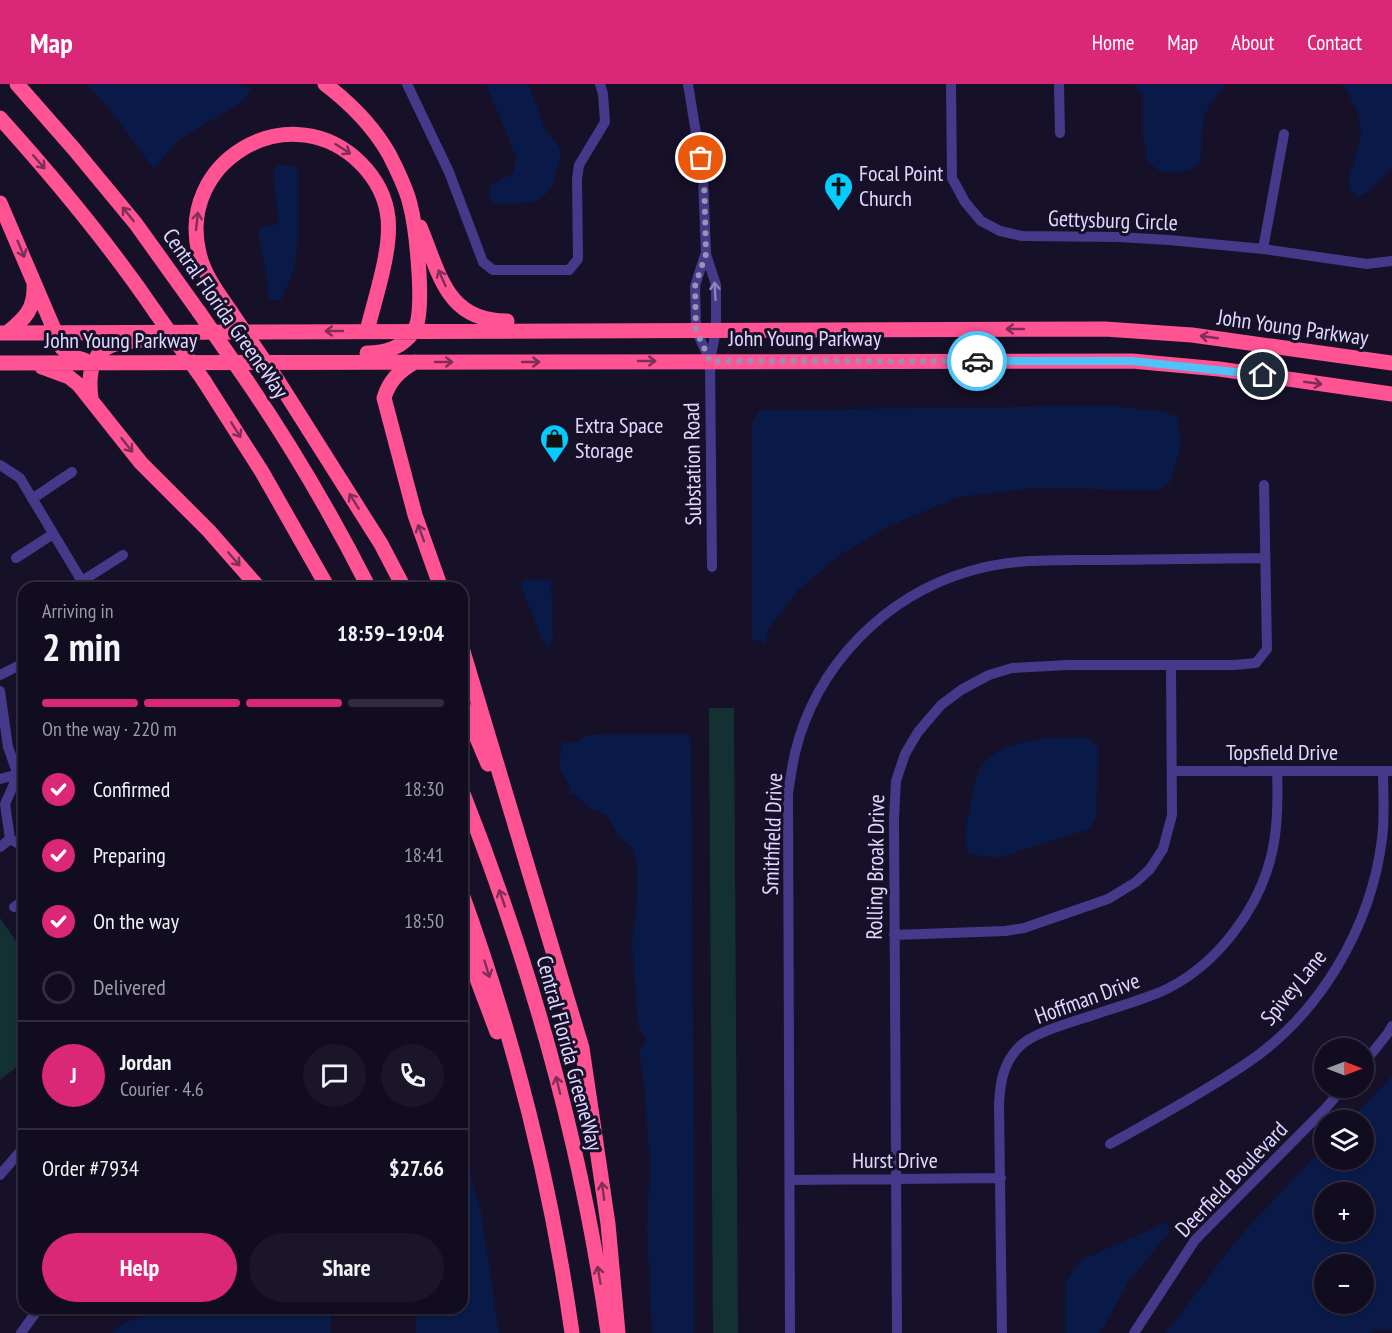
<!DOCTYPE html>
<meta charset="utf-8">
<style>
:root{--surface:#110c1f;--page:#1a1528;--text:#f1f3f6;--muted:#9c9ba4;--line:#302c3d;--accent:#db2777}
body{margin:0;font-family:"PT Sans Narrow",sans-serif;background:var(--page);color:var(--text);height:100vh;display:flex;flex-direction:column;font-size:22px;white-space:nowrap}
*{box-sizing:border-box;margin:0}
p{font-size:20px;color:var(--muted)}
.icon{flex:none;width:33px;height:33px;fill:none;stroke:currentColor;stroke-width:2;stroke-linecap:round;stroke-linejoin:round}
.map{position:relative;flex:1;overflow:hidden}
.drawer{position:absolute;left:18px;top:498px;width:450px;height:732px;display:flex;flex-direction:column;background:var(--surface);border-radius:18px;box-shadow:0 2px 4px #0004,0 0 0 2px var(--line)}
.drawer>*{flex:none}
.needle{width:39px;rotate:90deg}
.controls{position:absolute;left:1314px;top:954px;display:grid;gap:12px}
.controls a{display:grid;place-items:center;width:60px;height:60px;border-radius:50%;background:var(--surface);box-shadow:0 2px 4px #0004,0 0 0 2px var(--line);font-size:30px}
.pin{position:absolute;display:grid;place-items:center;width:51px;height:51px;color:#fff;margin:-26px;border:3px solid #fff;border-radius:50%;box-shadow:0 2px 6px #0007}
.courier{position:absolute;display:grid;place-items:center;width:60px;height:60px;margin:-30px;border:4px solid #4fc3f7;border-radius:50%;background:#fff;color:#222;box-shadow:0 2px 8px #0007}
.overview em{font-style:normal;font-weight:600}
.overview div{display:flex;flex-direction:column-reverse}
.overview{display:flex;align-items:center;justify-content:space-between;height:102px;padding:0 24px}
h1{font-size:39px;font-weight:600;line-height:45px}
.bar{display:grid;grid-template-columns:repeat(4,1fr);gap:9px 6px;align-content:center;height:72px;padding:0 24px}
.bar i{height:8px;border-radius:4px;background:var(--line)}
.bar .selected{background:var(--accent)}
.bar p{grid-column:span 4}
.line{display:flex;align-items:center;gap:15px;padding:0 24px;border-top:2px solid var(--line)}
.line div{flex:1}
.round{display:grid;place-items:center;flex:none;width:63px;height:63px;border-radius:32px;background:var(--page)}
ol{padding:0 24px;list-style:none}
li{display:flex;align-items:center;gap:18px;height:66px}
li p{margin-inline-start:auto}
li .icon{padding:6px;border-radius:50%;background:var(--accent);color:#fff;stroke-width:4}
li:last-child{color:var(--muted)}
li i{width:33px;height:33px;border:3px solid var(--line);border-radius:50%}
.primary-button{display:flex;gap:12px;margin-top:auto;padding:12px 24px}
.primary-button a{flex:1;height:69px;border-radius:36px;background:var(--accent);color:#fff;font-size:24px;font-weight:600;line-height:69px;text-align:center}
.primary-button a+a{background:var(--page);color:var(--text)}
header{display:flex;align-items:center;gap:36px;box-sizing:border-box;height:84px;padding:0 30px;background:var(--accent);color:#fff}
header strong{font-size:28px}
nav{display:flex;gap:33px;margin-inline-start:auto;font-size:21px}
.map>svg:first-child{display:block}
.green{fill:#133133}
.water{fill:#0a1a48;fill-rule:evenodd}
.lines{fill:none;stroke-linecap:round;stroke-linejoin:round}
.minor{stroke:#453a89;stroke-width:10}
.highway{stroke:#ff5393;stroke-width:15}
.highway-bridge{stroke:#ff5393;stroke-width:15}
.oneway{stroke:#7f2e59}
.oneway2{stroke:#8b81be}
.done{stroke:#9a92b4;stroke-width:6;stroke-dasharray:0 10.8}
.route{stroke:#4fc3f7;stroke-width:8}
.labels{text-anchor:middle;stroke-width:6;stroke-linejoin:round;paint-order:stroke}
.poi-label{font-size:22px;fill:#e0d8ff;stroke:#171029;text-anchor:start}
.street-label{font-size:22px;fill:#e0d8ff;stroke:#171029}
</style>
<header>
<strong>Map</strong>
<nav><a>Home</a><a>Map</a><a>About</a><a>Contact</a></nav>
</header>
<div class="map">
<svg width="1392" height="1249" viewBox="0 0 1392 1249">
<rect width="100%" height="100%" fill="#171029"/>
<path class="green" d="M709 624H734L738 1249H713Z
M0 834 24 869V977L0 996Z"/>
<path class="water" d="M86 0H233L252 5 241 18 176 58 154 85 105 19Z
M486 0H528C534 15 539 30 545 44 549 53 557 57 560 67 562 75 557 83 556 90 550 123 519 121 492 119L488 110 491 101 514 88 516 73Z
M1134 0H1226C1216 12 1205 24 1203 40 1198 79 1211 86 1162 89L1147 77 1143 55V14Z
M1341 0H1392V83L1365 110 1358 112 1351 107 1348 97 1361 51 1358 30 1346 5Z
M278 81H294L298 86C297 117 300 149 295 180 292 192 286 204 281 216H269L268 200 258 150 261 143 279 140 273 88Z
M1109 322 1162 327 1177 333 1181 362 1169 400 1158 406 1032 404 958 413 887 443 840 471 797 507 768 546 765 560 752 555V339L760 326Z
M524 495 551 496 553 554 548 564 543 558 520 499Z
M687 650 691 658 695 1245 694 1249H652L647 1143 650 1082 644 999 639 968 646 955 638 942 632 859 637 818V780L632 764 619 753 607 731 590 724 574 710 567 708 571 704 560 685 561 659 576 658 588 651Z
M1083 653 1090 655 1098 664 1096 734 1090 745 997 774 969 770C963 748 966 741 971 720 973 707 976 686 986 677 1009 654 1053 653 1083 653Z
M1392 992V1246L1377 1245 1369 1249H1166L1239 1153 1324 1063V1076H1364V1036H1350ZM1324 1108H1364V1148H1324ZM1324 1180H1364V1220H1324Z
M462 1060 481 1128 499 1249H416V1224H462Z
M1167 1138 1169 1149 1129 1197 1100 1249H1065V1200L1079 1177Z
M153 1224H330L331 1249H113C116 1246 118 1243 121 1241 132 1233 145 1238 153 1224Z"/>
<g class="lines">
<path class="minor" d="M407 0 449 88 483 178 493 186H569L578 175 577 95 579 81 605 38 603 10 600 0
M688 0 703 92 706 170 716 201V246L710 277 712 483
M951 0 952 94 965 118 981 137 1000 147 1022 152 1118 153 1169 156 1263 165 1367 180 1392 177
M1059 0 1060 49
M1263 165 1284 50
M705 171 695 202 696 246 710 277
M0 381 20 394 86 504
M32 415 72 388
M16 474 53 450
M82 497 123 471
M0 591 24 579
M0 607 8 663 18 691 5 720 10 755 24 763
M1172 687H1392
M0 695 23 689
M0 763 10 755
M14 823 24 816
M894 851 1005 847 1024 844 1108 815 1136 798 1150 785 1163 765 1172 731 1171 581
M1364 979 1388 949 1392 942
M1110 1060C1156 1034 1203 1009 1247 979 1320 930 1371 843 1382 755 1385 733 1383 709 1383 687
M0 1091 24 1063
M790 1096 1001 1094
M21 1249 39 1224
M790 1249 788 710C790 696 792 683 795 669 816 582 884 512 970 487 1013 474 1061 476 1106 476 1159 475 1212 475 1265 474
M897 1249 894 735 896 697 905 670 918 648 941 621 961 606 989 591 1012 584 1069 581H1234L1256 579 1267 565 1264 401
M1002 1249 999 1021C1000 999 1003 979 1019 963 1034 947 1081 936 1102 928 1121 922 1140 916 1158 909 1215 885 1261 824 1273 764 1278 739 1278 713 1277 687
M1134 1249 1195 1156 1325 1025 1343 1004"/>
<path class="highway" d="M17 0 74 65 136 140 199 228
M325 0C350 19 373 42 389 70 397 86 406 103 410 120 416 143 426 228 414 247 402 264 386 269 367 269
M0 34C56 96 109 160 156 229
M0 119 62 264 74 273 84 276
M420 143C440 190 446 237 507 237
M231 228C218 209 204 191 199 169 177 79 284 14 354 73 370 87 383 106 387 127 394 161 375 213 367 247
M8 248C25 235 35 224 34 202
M0 249 1105 245 1192 251 1392 279
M415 278C399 287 389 297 384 314L415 431 441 504
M0 279 1132 277 1219 285 1392 310
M42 283 69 293 79 301 141 379 209 447 259 504
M204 297 262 388 328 504
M247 297C292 363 333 433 369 504
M278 297 381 460 404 504
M91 314C86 277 98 257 138 257
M462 564 582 964 608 1140 618 1249
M462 619 488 680
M462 707C531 881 582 1063 608 1249
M462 810C513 951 551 1100 572 1249
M462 855 497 948"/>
<path class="highway-bridge" d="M199 228 247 297
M231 228 278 297
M156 229 204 297"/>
</g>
<defs><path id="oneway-shaft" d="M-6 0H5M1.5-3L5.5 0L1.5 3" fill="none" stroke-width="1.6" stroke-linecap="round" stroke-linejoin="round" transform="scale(1.5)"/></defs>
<g class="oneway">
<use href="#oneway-shaft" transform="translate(343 65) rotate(33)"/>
<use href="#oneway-shaft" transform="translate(39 78) rotate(49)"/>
<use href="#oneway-shaft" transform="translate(128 130) rotate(-129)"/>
<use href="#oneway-shaft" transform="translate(197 137) rotate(-84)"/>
<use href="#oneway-shaft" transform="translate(21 165) rotate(67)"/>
<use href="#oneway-shaft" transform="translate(442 194) rotate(-114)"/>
<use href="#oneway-shaft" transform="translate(1015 245) rotate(180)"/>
<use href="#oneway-shaft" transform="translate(334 247) rotate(180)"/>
<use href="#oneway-shaft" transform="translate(1209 253) rotate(-172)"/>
<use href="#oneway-shaft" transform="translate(647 277)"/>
<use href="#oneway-shaft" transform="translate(444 278)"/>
<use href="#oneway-shaft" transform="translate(531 278)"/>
<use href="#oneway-shaft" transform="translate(1313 299) rotate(8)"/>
<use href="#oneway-shaft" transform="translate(236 346) rotate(58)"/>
<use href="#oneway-shaft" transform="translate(127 361) rotate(52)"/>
<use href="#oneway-shaft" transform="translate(354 417) rotate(-122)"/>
<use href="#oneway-shaft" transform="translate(421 449) rotate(-110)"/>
<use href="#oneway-shaft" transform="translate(234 475) rotate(49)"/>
<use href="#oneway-shaft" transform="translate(502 814) rotate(-109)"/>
<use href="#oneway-shaft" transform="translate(487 885) rotate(73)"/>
<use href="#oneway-shaft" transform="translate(558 1001) rotate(-104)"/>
<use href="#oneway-shaft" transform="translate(603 1107) rotate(-98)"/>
<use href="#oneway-shaft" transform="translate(599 1191) rotate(-100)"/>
</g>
<use class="oneway2" href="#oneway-shaft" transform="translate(715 207) rotate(-93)"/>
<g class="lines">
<path class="done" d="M701 74 704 92 706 170 695 202 696 246 710 277H977"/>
<path class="route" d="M977 277H1132L1263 291"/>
</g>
<defs>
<symbol id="church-pin" viewBox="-11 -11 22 30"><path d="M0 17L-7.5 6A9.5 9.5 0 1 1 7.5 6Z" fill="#04ccff" stroke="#171029"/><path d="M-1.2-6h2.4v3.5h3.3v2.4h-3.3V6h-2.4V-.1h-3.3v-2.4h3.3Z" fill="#111"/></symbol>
<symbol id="shop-pin" viewBox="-11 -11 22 30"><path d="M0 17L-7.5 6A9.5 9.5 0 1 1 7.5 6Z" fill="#04ccff" stroke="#171029"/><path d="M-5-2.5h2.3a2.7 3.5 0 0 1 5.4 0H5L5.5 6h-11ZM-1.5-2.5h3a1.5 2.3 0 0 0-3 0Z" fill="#111"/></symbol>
</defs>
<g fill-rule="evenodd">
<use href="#church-pin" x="822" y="86" width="33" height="45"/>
<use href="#shop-pin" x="538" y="338" width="33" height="45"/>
</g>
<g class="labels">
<g class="poi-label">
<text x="859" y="97">Focal Point<tspan x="859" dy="25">Church</tspan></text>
<text x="575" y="349">Extra Space<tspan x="575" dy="25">Storage</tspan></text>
</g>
<g class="street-label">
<text transform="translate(1113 136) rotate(2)" y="8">Gettysburg Circle</text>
<text transform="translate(226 229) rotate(55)" y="8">Central Florida GreeneWay</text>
<text transform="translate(1293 243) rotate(8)" y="8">John Young Parkway</text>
<text x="805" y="262">John Young Parkway</text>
<text x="121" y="264">John Young Parkway</text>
<text transform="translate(692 380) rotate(-91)" y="8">Substation Road</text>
<text x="1282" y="676">Topsfield Drive</text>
<text transform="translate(772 750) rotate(-88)" y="8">Smithfield Drive</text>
<text transform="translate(875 783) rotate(-89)" y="8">Rolling Broak Drive</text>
<text transform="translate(1293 903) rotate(-51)" y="8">Spivey Lane</text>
<text transform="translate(1087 914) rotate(-20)" y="8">Hoffman Drive</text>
<text transform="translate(570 969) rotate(75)" y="8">Central Florida GreeneWay</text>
<text x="895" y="1084">Hurst Drive</text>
<text transform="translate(1231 1095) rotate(-46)" y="8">Deerfield Boulevard</text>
</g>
</g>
</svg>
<div class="controls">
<a><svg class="needle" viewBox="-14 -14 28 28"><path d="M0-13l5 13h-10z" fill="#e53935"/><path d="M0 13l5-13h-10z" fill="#9c9ba4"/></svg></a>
<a><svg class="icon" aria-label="layers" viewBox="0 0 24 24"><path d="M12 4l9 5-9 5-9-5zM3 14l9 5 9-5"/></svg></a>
<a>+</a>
<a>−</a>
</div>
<div class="pin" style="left:701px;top:74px;background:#ea580c"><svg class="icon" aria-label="bag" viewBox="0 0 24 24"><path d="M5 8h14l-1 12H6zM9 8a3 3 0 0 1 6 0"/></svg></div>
<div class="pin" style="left:1263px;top:291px;background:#1f2937"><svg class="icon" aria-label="home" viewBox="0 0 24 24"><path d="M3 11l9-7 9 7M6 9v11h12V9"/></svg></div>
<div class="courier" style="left:977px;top:277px"><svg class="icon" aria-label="car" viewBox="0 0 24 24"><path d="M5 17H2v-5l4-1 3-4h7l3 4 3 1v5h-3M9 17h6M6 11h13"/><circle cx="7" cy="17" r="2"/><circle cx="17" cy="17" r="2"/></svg></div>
<section class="drawer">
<div class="overview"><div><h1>2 min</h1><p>Arriving in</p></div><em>18:59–19:04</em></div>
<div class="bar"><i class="selected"></i><i class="selected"></i><i class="selected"></i><i></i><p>On the way · 220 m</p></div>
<ol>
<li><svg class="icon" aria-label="check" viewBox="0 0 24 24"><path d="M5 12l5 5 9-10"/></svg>Confirmed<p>18:30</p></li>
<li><svg class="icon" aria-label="check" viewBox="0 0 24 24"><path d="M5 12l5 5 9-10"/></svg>Preparing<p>18:41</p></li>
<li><svg class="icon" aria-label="check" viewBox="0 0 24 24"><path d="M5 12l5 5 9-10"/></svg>On the way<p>18:50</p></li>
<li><i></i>Delivered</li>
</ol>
<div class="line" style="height:108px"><b class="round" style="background:var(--accent);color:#fff">J</b><div><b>Jordan</b><p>Courier · 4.6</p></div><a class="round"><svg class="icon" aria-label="chat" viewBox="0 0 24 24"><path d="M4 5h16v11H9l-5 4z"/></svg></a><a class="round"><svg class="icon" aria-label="phone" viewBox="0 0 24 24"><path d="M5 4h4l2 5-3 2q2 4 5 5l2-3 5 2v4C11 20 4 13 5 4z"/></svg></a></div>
<div class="line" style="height:78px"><div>Order #7934</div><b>$27.66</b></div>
<div class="primary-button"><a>Help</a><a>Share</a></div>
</section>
</div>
